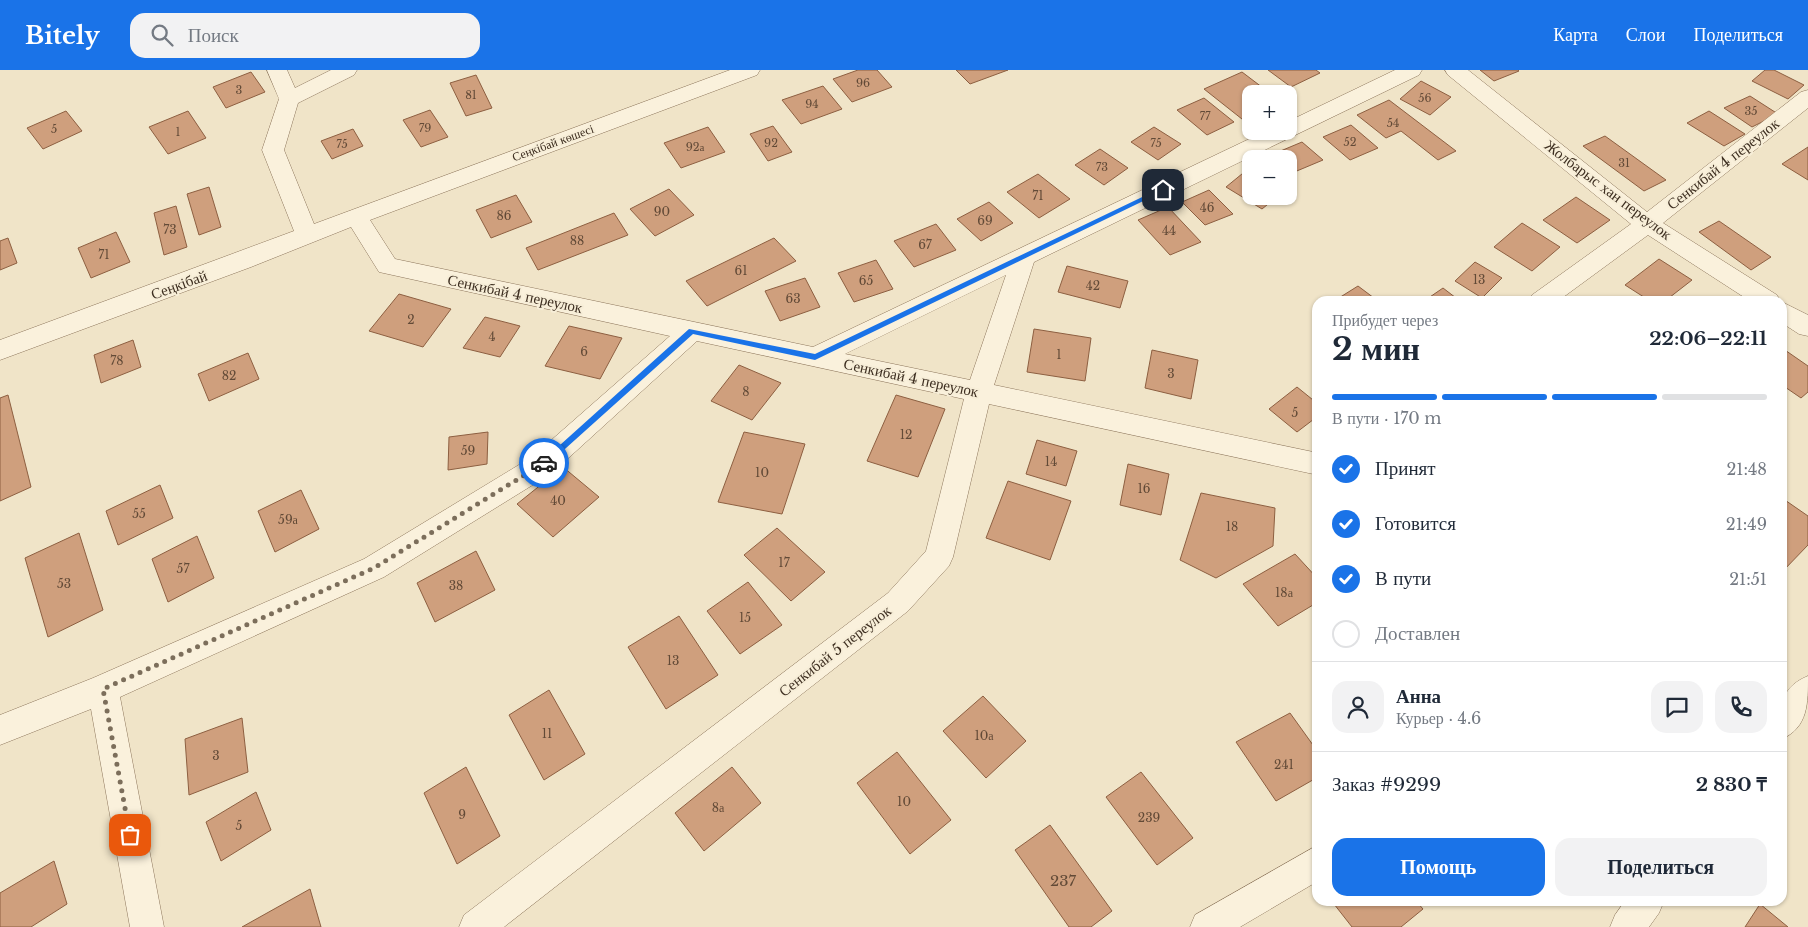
<!DOCTYPE html>
<html lang="ru">
<meta charset="utf-8">
<style>
:root{--surface:#fff;--page:#f2f2f3;--text:#1f2937;--muted:#747a83;--line:#e0e1e3;--accent:#1a73e8}
body{margin:0;font-family:"Libre Baskerville",serif;background:var(--page);color:var(--text);height:100vh;display:flex;flex-direction:column;font-size:19px;white-space:nowrap}
*{box-sizing:border-box;margin:0}
p{font-size:16px;color:var(--muted)}
.icon{flex:none;width:28px;height:28px;fill:none;stroke:currentColor;stroke-width:2;stroke-linecap:round;stroke-linejoin:round}
.map{position:relative;flex:1;overflow:hidden}
.panel{position:absolute;left:1312px;top:226px;width:475px;height:610px;display:flex;flex-direction:column;background:var(--surface);border-radius:15px;box-shadow:0 1px 4px #0004}
.panel>*{flex:none}
.buttons{position:absolute;left:1242px;top:15px;display:grid;gap:10px}
.buttons a{display:grid;place-items:center;width:55px;height:55px;border-radius:10px;background:var(--surface);box-shadow:0 1px 4px #0004;font-size:25px}
.pin{position:absolute;display:grid;place-items:center;width:42px;height:42px;color:#fff;margin:-21px;border-radius:10px;box-shadow:0 2px 8px #0006}
.courier{position:absolute;display:grid;place-items:center;width:50px;height:50px;margin:-25px;border:4px solid #1a73e8;border-radius:50%;background:#fff;color:#222;box-shadow:0 1px 6px #0007}
.headline em{font-style:normal;font-weight:700}
.headline div{display:flex;flex-direction:column-reverse}
.headline{display:flex;align-items:center;justify-content:space-between;height:85px;padding:0 20px}
h1{font-size:32px;font-weight:700;line-height:38px}
.bar{display:grid;grid-template-columns:repeat(4,1fr);gap:8px 5px;align-content:center;height:60px;padding:0 20px}
.bar i{height:6px;border-radius:4px;background:var(--line)}
.bar .selected{background:var(--accent)}
.bar p{grid-column:span 4}
.line{display:flex;align-items:center;gap:12px;padding:0 20px;border-top:1px solid var(--line)}
.line div{flex:1}
.round{display:grid;place-items:center;flex:none;width:52px;height:52px;border-radius:15px;background:var(--page)}
ol{padding:0 20px;list-style:none}
li{display:flex;align-items:center;gap:15px;height:55px}
li p{margin-inline-start:auto}
li .icon{padding:5px;border-radius:50%;background:var(--accent);color:#fff;stroke-width:4}
li:last-child{color:var(--muted)}
li i{width:28px;height:28px;border:2px solid var(--line);border-radius:50%}
.primary-button{display:flex;gap:10px;margin-top:auto;padding:10px 20px}
.primary-button a{flex:1;height:58px;border-radius:15px;background:var(--accent);color:#fff;font-size:20px;font-weight:700;line-height:58px;text-align:center}
.primary-button a+a{background:var(--page);color:var(--text)}
header{display:flex;align-items:center;gap:30px;box-sizing:border-box;height:70px;padding:0 25px;background:var(--accent);color:#fff}
header strong{font-size:24px}
nav{display:flex;gap:28px;margin-inline-start:auto;font-size:18px}
.search{width:350px;height:45px;background:var(--page);display:flex;align-items:center;gap:12px;box-sizing:border-box;padding:0 18px;border-radius:15px;color:var(--muted);font-size:19px}
.map>svg:first-child{display:block}
.building{fill:#cf9f7d;stroke:#8d5f41}
.lines{fill:none;stroke-linecap:round;stroke-linejoin:round}
.minor-casing{stroke:#8d765c;stroke-width:1}
.minor{fill:#faf1dc;fill-rule:evenodd}
.route{fill:#1a73e8}
.done{stroke:#7c6e5b;stroke-width:5;stroke-dasharray:0 9}
.labels{text-anchor:middle;stroke-width:4;stroke-linejoin:round;paint-order:stroke}
.far-number-label{font-size:11px;fill:#624a37}
.far-street-label{font-size:12px;fill:#3d2e20;stroke:#f7eed8}
.number-label{font-size:12px;fill:#624a37}
.street-label{font-size:15px;fill:#3d2e20;stroke:#f7eed8}
.near-number-label{font-size:15px;fill:#624a37}
</style>
<header>
<strong>Bitely</strong>
<div class="search"><svg class="icon" aria-label="search" viewBox="0 0 24 24"><circle cx="10" cy="10" r="6"/><path d="M15 15l6 6"/></svg>Поиск</div>
<nav><a>Карта</a><a>Слои</a><a>Поделиться</a></nav>
</header>
<div class="map">
<svg width="1808" height="857" viewBox="0 0 1808 857">
<rect width="100%" height="100%" fill="#f0e4c8"/>
<path class="building" d="M858 0H877L892 17 852 32 833 9Z
M956 0H1008L970 14Z
M1268 0H1316L1320 3 1291 17Z
M1480 0H1518L1519 1 1494 11Z
M1765 0H1774L1804 15 1788 29 1752 11Z
M251 2 265 22 226 38 213 17Z
M1242 2 1271 24H1251V51L1247 53 1204 19Z
M476 5 492 38 466 46 450 13Z
M1421 11 1451 27 1430 45 1400 29Z
M823 16 842 39 801 54 782 30Z
M1750 26 1778 44 1752 57 1724 38Z
M1204 28 1234 52 1207 65 1177 40Z
M1389 30 1456 81 1438 90 1401 61 1386 68 1357 45Z
M430 40 448 67 421 77 403 50Z
M66 41 82 61 43 79 27 58Z
M188 41 206 68 168 84 149 57Z
M1709 41 1745 64 1724 76 1687 53Z
M1351 55 1378 78 1350 90 1323 67Z
M773 56 792 82 768 91 750 64Z
M708 57 725 82 681 98 664 73Z
M1154 57 1181 74 1158 90 1131 72Z
M353 59 363 76 332 89 321 71Z
M1605 66 1666 110 1644 121 1583 76Z
M1302 72 1323 90 1292 103 1289 101V89H1275L1271 85Z
M1808 77V110L1782 94Z
M1100 79 1128 98 1104 115 1075 95Z
M1248 99 1251 102V126H1278L1262 139 1226 117Z
M1038 104 1070 129 1039 148 1007 122Z
M209 117 221 157 199 165 187 124Z
M669 119 694 145 655 166 630 139Z
M1209 120 1233 144 1205 155 1182 132Z
M516 125 532 152 491 168 476 140Z
M1576 127 1610 150 1577 173 1543 150Z
M989 132 1013 153 981 171 957 149Z
M176 136 187 177 164 185 154 143Z
M1168 137 1201 172 1170 185 1138 150Z
M614 143 628 165 538 200 526 178Z
M1719 151 1771 187 1751 200 1699 162Z
M1522 153 1560 177 1532 201 1494 177Z
M936 154 956 180 914 197 894 171Z
M116 162 130 192 91 208 78 178Z
M8 168 17 193 0 200V171Z
M774 168 796 191 707 236 686 211Z
M1659 189 1692 210 1665 231H1650L1625 215Z
M876 190 893 219 854 232 838 203Z
M1475 192 1502 208 1482 228 1455 211Z
M1067 196 1128 211 1120 238 1058 222Z
M805 208 820 237 780 251 765 221Z
M1358 216 1378 231H1334Z
M1443 218 1460 231H1424Z
M399 224 451 239 423 277 369 261Z
M485 247 520 256 500 287 463 278Z
M569 256 622 268 600 309 545 296Z
M1034 259 1091 268 1085 311 1027 302Z
M133 270 141 297 101 313 94 285Z
M1782 278 1808 296V322L1801 328 1782 315Z
M1152 280 1198 290 1191 329 1145 318Z
M248 283 259 309 209 331 198 304Z
M739 295 781 313 752 350 711 331Z
M1297 317 1318 334V346L1297 362 1269 339Z
M8 325 31 417 0 431V328Z
M896 325 945 339 918 407 867 391Z
M488 362 487 394 448 400 449 367Z
M744 362 805 374 782 444 718 432Z
M1037 370 1077 381 1066 416 1026 404Z
M1128 394 1169 404 1161 445 1120 435Z
M563 397 599 427 553 467 517 434Z
M1008 411 1071 431 1050 490 986 468Z
M160 415 173 448 118 475 106 441Z
M301 420 319 459 275 482 258 441Z
M1201 423 1275 438 1273 476 1216 508 1180 490Z
M1782 428 1808 446V475L1782 502Z
M777 458 825 502 791 531 744 485Z
M79 463 103 540 48 567 25 488Z
M197 466 214 508 168 532 152 489Z
M476 481 495 520 435 552 417 513Z
M1295 484 1318 509V532L1278 556 1243 514Z
M748 512 782 555 740 584 707 541Z
M679 546 718 605 666 639 628 577Z
M549 620 585 684 544 710 509 645Z
M983 626 1026 671 986 708 943 661Z
M1290 643 1318 682V707L1276 731 1236 672Z
M242 648 248 702 189 725 185 669Z
M897 682 951 750 910 784 857 713Z
M466 697 500 766 457 794 424 723Z
M732 697 761 733 704 781 675 743Z
M1141 702 1193 768 1157 795 1106 727Z
M256 722 271 760 221 791 206 752Z
M1050 755 1112 841 1091 857H1069L1015 780Z
M54 791 67 834 31 857H0V823Z
M310 819 321 857H242Z
M1338 831H1416L1423 839 1401 857H1352L1334 834Z
M1760 834 1788 857H1745Z"/>
<g class="lines">
<defs>
<path id="minor" d="M267 0H287L295 18 331 0H357L354 5 298 33 284 80 314 154 730 0H760L757 5 370 150 395 189 813 277 1266 61H1289V51L1395 0H1422L1419 5 1034 192 994 315 1318 383V405L989 334 953 487 949 496 908 541 504 857H459L464 845 888 523 926 481 964 329 697 271 552 403 384 507 120 627 164 857H130L91 639 0 675V645L93 608 364 489 532 387 670 266 379 202 351 157 251 197 0 290V270L294 161 262 80 279 29ZM1006 205 970 310 845 284Z
M1445 0H1468L1647 142 1801 22 1808 20V38L1663 153 1777 225 1780 231H1750L1648 165 1558 231H1529L1532 225 1631 154 1448 5Z
M1782 232 1808 245V266L1799 264 1782 253Z
M1808 606C1808 634 1808 657 1782 669 1782 641 1776 619 1808 606Z
M1318 775V811L1240 857H1190L1195 845Z
M1625 831H1664L1659 843 1649 857H1610L1615 845Z"/>
</defs>
<use href="#minor" class="minor-casing"/>
<use href="#minor" class="minor"/>
</g>
<path class="route" d="M1161 118 1166 120 815 290 693 264 546 396 544 397 540 393 689 259 815 284Z"/>
<g class="lines">
<path class="done" d="M130 765 103 619 374 498 544 393"/>
</g>
<g class="labels">
<g class="far-number-label">
<text x="863" y="17">96</text>
<text x="239" y="24">3</text>
<text x="471" y="29">81</text>
<text x="1425" y="32">56</text>
<text x="812" y="38">94</text>
<text x="1751" y="45">35</text>
<text x="1205" y="50">77</text>
<text x="1393" y="57">54</text>
<text x="425" y="62">79</text>
<text x="54" y="63">5</text>
<text x="178" y="66">1</text>
<text x="1350" y="76">52</text>
<text x="771" y="77">92</text>
<text x="1156" y="77">75</text>
<text x="342" y="78">75</text>
<text x="695" y="81">92а</text>
<text x="1624" y="97">31</text>
<text x="1102" y="101">73</text>
</g>
<g class="far-street-label">
<text transform="translate(553 73) rotate(-20)" y="4">Сеңкібай көшесі</text>
</g>
<g class="number-label">
<text x="1038" y="130">71</text>
<text x="1207" y="142">46</text>
<text x="662" y="146">90</text>
<text x="504" y="150">86</text>
<text x="985" y="155">69</text>
<text x="170" y="164">73</text>
<text x="1169" y="165">44</text>
<text x="577" y="175">88</text>
<text x="925" y="179">67</text>
<text x="104" y="189">71</text>
<text x="741" y="205">61</text>
<text x="1479" y="214">13</text>
<text x="866" y="215">65</text>
<text x="1093" y="220">42</text>
<text x="793" y="233">63</text>
<text x="411" y="254">2</text>
<text x="492" y="271">4</text>
<text x="584" y="286">6</text>
<text x="1059" y="289">1</text>
<text x="117" y="295">78</text>
<text x="1171" y="308">3</text>
<text x="229" y="310">82</text>
<text x="746" y="326">8</text>
<text x="1295" y="347">5</text>
<text x="906" y="369">12</text>
<text x="468" y="385">59</text>
<text x="1051" y="396">14</text>
<text x="762" y="407">10</text>
<text x="1144" y="423">16</text>
<text x="558" y="435">40</text>
<text x="139" y="448">55</text>
<text x="288" y="454">59а</text>
<text x="1232" y="461">18</text>
<text x="784" y="497">17</text>
<text x="183" y="503">57</text>
<text x="64" y="518">53</text>
<text x="456" y="520">38</text>
<text x="1284" y="527">18а</text>
<text x="745" y="552">15</text>
<text x="673" y="595">13</text>
<text x="547" y="668">11</text>
<text x="984" y="670">10а</text>
<text x="216" y="690">3</text>
<text x="1284" y="699">241</text>
<text x="904" y="736">10</text>
<text x="718" y="742">8а</text>
<text x="462" y="749">9</text>
<text x="1149" y="752">239</text>
<text x="239" y="760">5</text>
</g>
<g class="street-label">
<text transform="translate(1723 94) rotate(-38)" y="5">Сенкибай 4 переулок</text>
<text transform="translate(1608 120) rotate(37)" y="5">Жолбарыс хан переулок</text>
<text transform="translate(179 215) rotate(-20)" y="5">Сеңкібай</text>
<text transform="translate(515 224) rotate(12)" y="5">Сенкибай 4 переулок</text>
<text transform="translate(911 308) rotate(12)" y="5">Сенкибай 4 переулок</text>
<text transform="translate(835 581) rotate(-38)" y="5">Сенкибай 5 переулок</text>
</g>
<g class="near-number-label">
<text x="1063" y="816">237</text>
</g>
</g>
</svg>
<div class="buttons">
<a>+</a>
<a>−</a>
</div>
<div class="pin" style="left:130px;top:765px;background:#ea580c"><svg class="icon" aria-label="bag" viewBox="0 0 24 24"><path d="M5 8h14l-1 12H6zM9 8a3 3 0 0 1 6 0"/></svg></div>
<div class="pin" style="left:1163px;top:120px;background:#1f2937"><svg class="icon" aria-label="home" viewBox="0 0 24 24"><path d="M3 11l9-7 9 7M6 9v11h12V9"/></svg></div>
<div class="courier" style="left:544px;top:393px"><svg class="icon" aria-label="car" viewBox="0 0 24 24"><path d="M5 17H2v-5l4-1 3-4h7l3 4 3 1v5h-3M9 17h6M6 11h13"/><circle cx="7" cy="17" r="2"/><circle cx="17" cy="17" r="2"/></svg></div>
<section class="panel">
<div class="headline"><div><h1>2 мин</h1><p>Прибудет через</p></div><em>22:06–22:11</em></div>
<div class="bar"><i class="selected"></i><i class="selected"></i><i class="selected"></i><i></i><p>В пути · 170 m</p></div>
<ol>
<li><svg class="icon" aria-label="check" viewBox="0 0 24 24"><path d="M5 12l5 5 9-10"/></svg>Принят<p>21:48</p></li>
<li><svg class="icon" aria-label="check" viewBox="0 0 24 24"><path d="M5 12l5 5 9-10"/></svg>Готовится<p>21:49</p></li>
<li><svg class="icon" aria-label="check" viewBox="0 0 24 24"><path d="M5 12l5 5 9-10"/></svg>В пути<p>21:51</p></li>
<li><i></i>Доставлен</li>
</ol>
<div class="line" style="height:90px"><a class="round"><svg class="icon" aria-label="person" viewBox="0 0 24 24"><circle cx="12" cy="8" r="4"/><path d="M4 21q1-7 8-7t8 7"/></svg></a><div><b>Анна</b><p>Курьер · 4.6</p></div><a class="round"><svg class="icon" aria-label="chat" viewBox="0 0 24 24"><path d="M4 5h16v11H9l-5 4z"/></svg></a><a class="round"><svg class="icon" aria-label="phone" viewBox="0 0 24 24"><path d="M5 4h4l2 5-3 2q2 4 5 5l2-3 5 2v4C11 20 4 13 5 4z"/></svg></a></div>
<div class="line" style="height:65px"><div>Заказ #9299</div><b>2 830 ₸</b></div>
<div class="primary-button"><a>Помощь</a><a>Поделиться</a></div>
</section>
</div>
